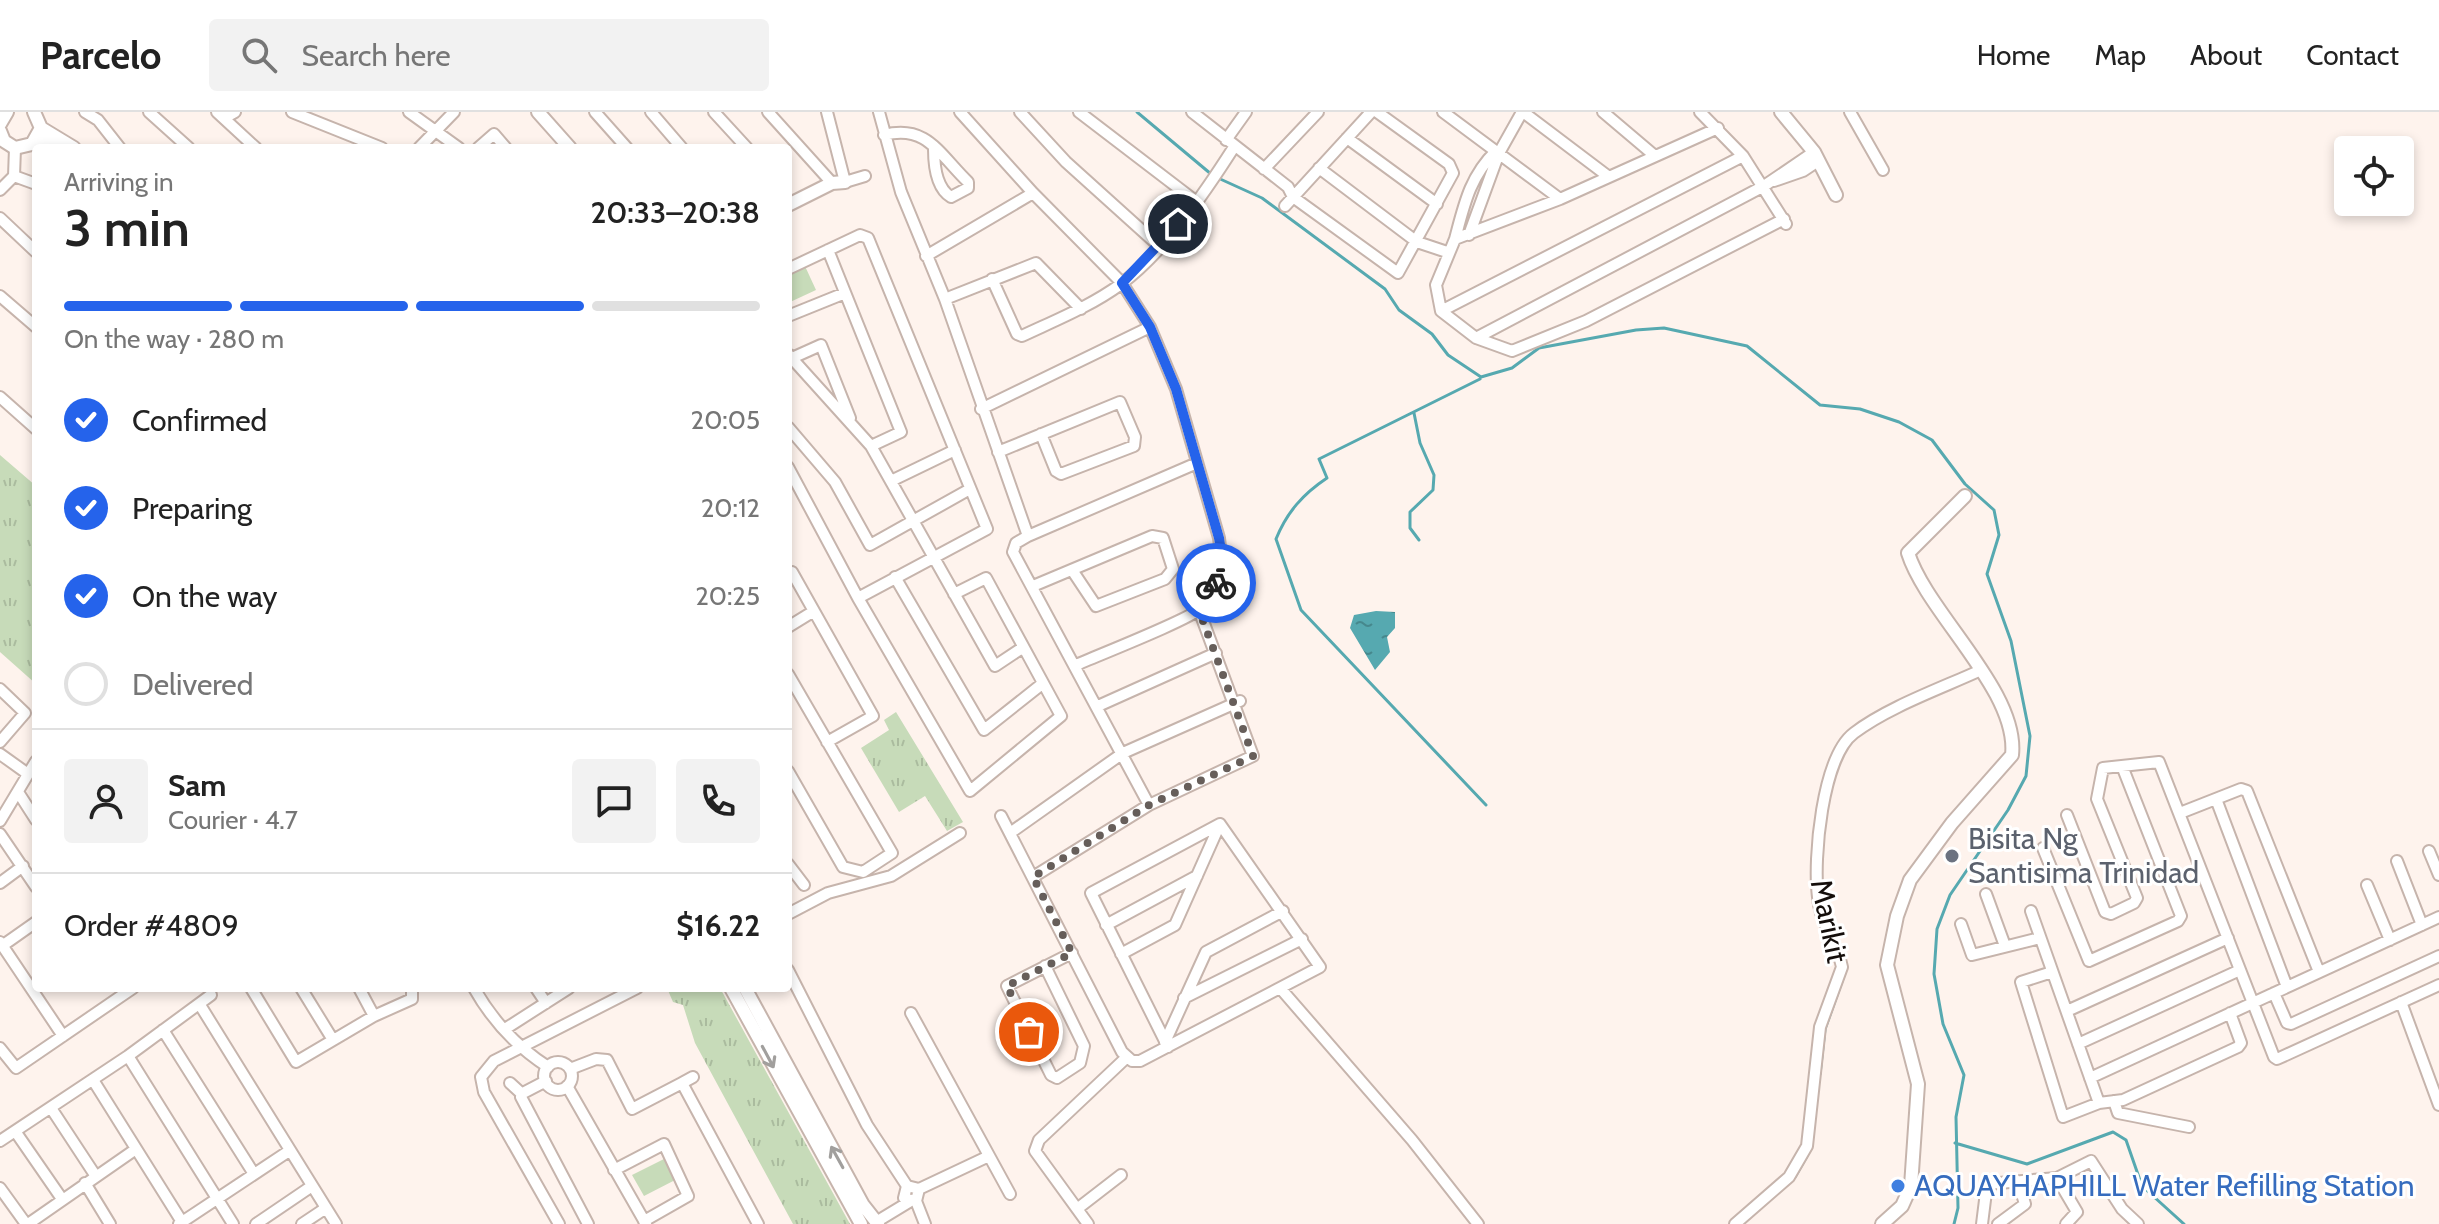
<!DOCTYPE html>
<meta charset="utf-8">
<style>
:root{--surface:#fff;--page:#f2f2f2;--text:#222;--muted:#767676;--line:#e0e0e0;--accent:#2563eb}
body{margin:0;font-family:Cabin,sans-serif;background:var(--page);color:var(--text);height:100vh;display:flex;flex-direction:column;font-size:30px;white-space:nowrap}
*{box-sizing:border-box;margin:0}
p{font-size:26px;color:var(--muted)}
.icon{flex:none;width:44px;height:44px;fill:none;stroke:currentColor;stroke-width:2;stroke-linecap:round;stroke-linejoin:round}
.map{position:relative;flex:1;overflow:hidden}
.panel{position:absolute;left:32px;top:32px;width:760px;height:848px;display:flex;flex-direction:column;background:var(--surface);border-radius:8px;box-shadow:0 4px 12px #0003}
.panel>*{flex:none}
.tools{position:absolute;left:2334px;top:24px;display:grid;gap:16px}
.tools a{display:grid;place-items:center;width:80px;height:80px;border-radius:8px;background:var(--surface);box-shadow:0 4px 12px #0003;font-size:40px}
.pin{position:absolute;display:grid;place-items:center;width:68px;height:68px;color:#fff;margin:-34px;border:4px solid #fff;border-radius:50%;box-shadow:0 2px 8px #0007}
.courier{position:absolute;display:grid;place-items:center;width:80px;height:80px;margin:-40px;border:6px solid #2563eb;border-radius:50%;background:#fff;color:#222;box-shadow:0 2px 10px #0007}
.headline em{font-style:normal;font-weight:600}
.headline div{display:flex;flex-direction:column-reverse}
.headline{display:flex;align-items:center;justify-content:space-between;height:136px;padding:0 32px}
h1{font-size:52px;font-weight:600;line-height:60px}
.bar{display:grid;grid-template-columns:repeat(4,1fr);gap:12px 8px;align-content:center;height:96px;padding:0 32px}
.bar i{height:10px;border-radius:6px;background:var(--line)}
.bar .active{background:var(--accent)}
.bar p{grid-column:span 4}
.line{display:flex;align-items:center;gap:20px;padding:0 32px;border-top:2px solid var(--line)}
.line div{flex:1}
.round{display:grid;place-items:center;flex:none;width:84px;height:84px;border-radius:8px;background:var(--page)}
ol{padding:0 32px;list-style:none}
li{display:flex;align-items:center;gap:24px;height:88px}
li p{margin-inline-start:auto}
li .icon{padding:8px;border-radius:50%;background:var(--accent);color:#fff;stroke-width:4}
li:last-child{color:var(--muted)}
li i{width:44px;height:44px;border:4px solid var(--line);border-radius:50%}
header{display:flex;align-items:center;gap:48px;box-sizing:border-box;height:112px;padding:0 40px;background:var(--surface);border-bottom:2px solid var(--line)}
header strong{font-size:38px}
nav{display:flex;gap:44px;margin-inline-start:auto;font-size:28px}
.search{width:560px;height:72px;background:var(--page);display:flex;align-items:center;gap:20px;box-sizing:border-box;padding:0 28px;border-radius:8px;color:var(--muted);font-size:30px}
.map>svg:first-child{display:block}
.grass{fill:url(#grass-tufts)}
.pitch{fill:#c7dbb9}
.water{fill:url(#water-ripples)}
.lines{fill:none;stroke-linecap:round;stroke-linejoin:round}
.stream{stroke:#56a9b0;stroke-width:3}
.minor-casing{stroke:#c6b4ac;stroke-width:14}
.tertiary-casing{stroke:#c6b4ac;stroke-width:16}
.minor{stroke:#fff;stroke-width:10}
.tertiary{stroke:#fff;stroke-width:12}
.oneway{stroke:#a19f9d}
.done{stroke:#665e5a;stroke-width:8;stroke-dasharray:0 14.4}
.route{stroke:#2563eb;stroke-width:10}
.worship-dot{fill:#6b7280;stroke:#fff;stroke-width:3}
.shop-dot{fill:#3f7fe0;stroke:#fff;stroke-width:3}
.labels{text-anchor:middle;stroke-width:6;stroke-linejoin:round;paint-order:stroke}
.worship-label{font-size:30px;fill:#5b616d;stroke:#fff;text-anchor:start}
.street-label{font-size:30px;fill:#140e0b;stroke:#fff}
.shop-label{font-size:30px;fill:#366cbe;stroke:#fff;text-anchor:start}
</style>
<header>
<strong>Parcelo</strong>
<div class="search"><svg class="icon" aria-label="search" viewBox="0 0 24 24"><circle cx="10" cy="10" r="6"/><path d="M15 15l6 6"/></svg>Search here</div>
<nav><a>Home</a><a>Map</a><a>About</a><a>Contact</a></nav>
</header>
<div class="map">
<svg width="2439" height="1112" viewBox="0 0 2439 1112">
<defs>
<pattern id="grass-tufts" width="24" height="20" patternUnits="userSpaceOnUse" patternTransform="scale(2)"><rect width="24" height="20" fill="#c7dbb9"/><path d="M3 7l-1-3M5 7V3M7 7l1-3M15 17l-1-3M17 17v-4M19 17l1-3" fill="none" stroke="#aabb9e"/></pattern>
<pattern id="water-ripples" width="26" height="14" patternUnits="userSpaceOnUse" patternTransform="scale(2)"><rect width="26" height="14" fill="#56a9b0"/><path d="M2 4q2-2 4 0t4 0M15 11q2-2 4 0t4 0" fill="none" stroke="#46888d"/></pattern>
</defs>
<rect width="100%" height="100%" fill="#fef3ed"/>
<path class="grass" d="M0 343 36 374V572L0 540Z
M896 600 963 710 947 719 925 684 899 700 861 636 889 618 884 608Z
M667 876H720L850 1112H793L695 931 683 893 673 890Z"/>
<path class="pitch" d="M804 152 816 178 788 191V160Z
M668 1045 679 1066 644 1084 632 1063Z"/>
<path class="water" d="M1376 499 1395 500V516L1387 525 1390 540 1375 558 1350 516 1354 503Z"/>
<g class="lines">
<path class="stream" d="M1137 0 1211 62
M1218 66 1262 86 1385 177 1399 198 1432 222 1448 243 1481 265 1512 256 1539 236 1636 218 1664 216 1747 234 1820 293 1860 297 1899 310 1932 328 1965 372 1994 398 1999 423 1987 462 2011 529 2030 624 2026 664 2008 698 1950 783 1937 817 1934 862 1943 912 1964 963 1956 1005 1958 1096 1954 1112
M1480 267 1319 347 1327 366C1303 382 1287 400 1276 427L1301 498 1486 693
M1414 301 1420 331 1434 363 1433 378 1410 400V416L1419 428
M1820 962 1825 917 1845 861
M1955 1031 2027 1052 2113 1020 2126 1028 2142 1074 2184 1112
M1795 1065 1807 1044"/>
<defs>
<path id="minor" d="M85 0 98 8 120 36
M149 0 189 36
M217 0 256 36
M292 0 382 36
M409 0 459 36
M595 0 627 36
M651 0 682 36
M714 0 747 36
M768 0 832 71
M827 0 845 70 865 64
M879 0 901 80 945 187 1028 424
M960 0 1033 81 1122 171 1150 215 1176 277 1219 426C1223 453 1220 474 1201 496 1191 507 1096 544 1076 553
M1020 0 1066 50 1158 133
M1079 0 1198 91
M1192 0 1288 75 1293 85 1398 161 1453 61 1449 52 1377 0
M1443 0 1560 87
M1523 0 1609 65
M1603 0 1655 44
M1700 0 1743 44 1786 112
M1850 0 1883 58
M224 6 235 0
M1718 16 1560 87 1455 127 1436 173 1441 199 1476 226 1512 239 1586 209 1784 107
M884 23C927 12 939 42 968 70V76L951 85C936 76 934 53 934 37
M1347 26 1437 92
M1226 28 1246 0
M419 36 454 0
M478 36 494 22 506 36
M1319 56 1417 130 1447 140
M1264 57 1318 0
M14 64 15 36
M14 64 36 72
M1774 69 1803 59 1818 49
M0 78 14 64
M1285 94 1371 0
M0 106 36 140
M1469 123 1499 41 1522 0
M1455 127C1464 93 1470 64 1496 39
M828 138 901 320 871 334
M926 144 1033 81
M788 157 860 123 868 126 987 417 858 486
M992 167 1017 222 1022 224C1056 208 1091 194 1121 172 1165 139 1204 82 1234 35
M0 184 36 215
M945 187 1036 151 1081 197
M1441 199 1743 44
M788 204 845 181
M1476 226 1764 74 1814 40
M788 242 871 334 995 554 1022 536
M792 246 821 233 850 306
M0 285 36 317
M981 297 1150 215
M788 315 835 370 870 433 970 377
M998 340 1120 290 1135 325 1134 334 1061 362 1056 359 1041 322
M788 355 858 486 970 679 1061 604 986 466 954 482
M893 368 955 338
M792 460 873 604 827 630
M895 465 984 618 1042 572
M1033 474 1152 424 1163 426 1173 457 1165 467 1096 494 1072 458
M788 515 814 499
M788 562 892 741 863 760 843 755 788 659
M0 577 25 601 0 630
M1098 594 1216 541
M0 642 28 662
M18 680 36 708
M2216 687 2287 875
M1149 693 1013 440 1016 431 1028 424 1197 351
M2180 701 2241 677 2247 679 2319 860
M2067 703 2105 800 2111 802 2134 791 2137 786 2097 687 2103 656 2159 650 2274 945 2277 947 2439 873
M1001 704 1122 940 1132 949H1140L1320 855 1220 712
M0 709 36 649
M1010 721 1123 641 1240 589
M0 722 36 775
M2043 736 2089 849 2178 809 2181 804 2122 654
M2429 739 2439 763
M2397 749 2422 813
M788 752 804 773
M1033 765 1149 693 1253 644 1199 498
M0 771 23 754
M2367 773 2390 828
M1986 782 2005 834
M2031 799 2099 991
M788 802 828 781 891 764 960 721
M1961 812 1972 843 2040 826
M1106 813 1197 764
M0 830 63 924
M2 834 36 810
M1121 842 1175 813 1220 712
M1045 854 1084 934 1080 951 1057 966 1051 963 1007 874 1009 873 1072 841
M788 858 867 1013 907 1074 904 1086 916 1089 919 1077 907 1074
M2052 860 2021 870 2063 1005 2099 991 2123 988 2238 935 2241 931 2230 901
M251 876 296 950 374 904 412 887V876
M301 876 333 928
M359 876 374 904
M474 876C492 908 517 935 548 955
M536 876 546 891
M1281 877 1412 1028 1478 1112
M2274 881 2287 911 2291 912 2439 844
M1184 886 1302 827
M2401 890 2439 993
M200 893 336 1112
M2067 899 2228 826
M911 901 1010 1082
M505 917 569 876
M163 918 254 1062
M1165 930 1206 840 1283 799
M2078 932 2240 858
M1168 935 1091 781 1220 712
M0 936 16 956 133 876
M128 944 233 1112
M544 964a14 14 0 1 1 28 0a14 14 0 1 1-28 0Z
M570 957 596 947 607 948 632 997 682 971 758 1112
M2090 966 2439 805
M93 968 182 1110
M546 969 523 981 521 985 588 1112
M510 971 522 982
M682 971 693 965
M567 974 646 1112
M2114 989 2118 1001 2189 1015
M51 996 95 1063
M15 1019 62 1087
M0 1029 128 944 211 883
M614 1058 664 1032 688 1084 644 1109
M2057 1066 2077 1100 2066 1112
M85 1071 110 1112
M0 1076 26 1112
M919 1077 989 1044
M916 1089 925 1112
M1077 1097 1121 1063
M876 1110 909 1090
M28 1112 136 1037
M179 1112 289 1039
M256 1112 312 1074
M302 1112 326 1096
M559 1112 484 980 481 965 494 949 637 876
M1088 1112 1035 1039 1039 1028 1127 945
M1735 1112 1789 1065 1807 1034 1820 915 1842 855C1837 830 1820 811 1818 785 1813 747 1822 645 1854 621 1888 595 1942 576 1981 558
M1982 1112 1987 1072 2057 1066 2091 1049 2122 1097 2138 1112
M1998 1112 2025 1092 2018 1069"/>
<path id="tertiary" d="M538 0 570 36
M1781 0 1814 40 1836 83
M0 12 7 0
M41 16 74 36
M0 19 4 29 15 36 32 32 41 16 34 0
M37 28 55 36
M788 93 832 71 845 70
M731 876 861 1112
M745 876 863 1093 878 1112
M1882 1112 1902 1094 1911 1074 1918 972 1887 853 1897 804 1910 768 1952 711 2012 643C2019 579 1927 501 1908 441L1965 384"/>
</defs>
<use href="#minor" class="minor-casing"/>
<use href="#tertiary" class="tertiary-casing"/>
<use href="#minor" class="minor"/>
<use href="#tertiary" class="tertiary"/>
</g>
<defs><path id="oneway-shaft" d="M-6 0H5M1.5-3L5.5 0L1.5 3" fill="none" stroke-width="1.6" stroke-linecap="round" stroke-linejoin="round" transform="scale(2)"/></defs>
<g class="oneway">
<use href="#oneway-shaft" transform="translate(768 945) rotate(62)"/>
<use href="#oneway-shaft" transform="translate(837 1045) rotate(-119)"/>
</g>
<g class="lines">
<path class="done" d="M1029 920 1007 874 1072 841 1033 765 1149 693 1253 644 1199 498 1216 471"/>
<path class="route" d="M1178 112 1122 171 1150 215 1176 277 1219 426 1223 452 1216 471"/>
</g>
<circle class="worship-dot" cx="1952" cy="744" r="8"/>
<circle class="shop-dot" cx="1898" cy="1074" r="8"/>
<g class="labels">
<g class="worship-label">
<text x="1968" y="737">Bisita Ng<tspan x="1968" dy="34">Santisima Trinidad</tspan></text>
</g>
<g class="street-label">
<text transform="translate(1829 809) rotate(78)" y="10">Marikit</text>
</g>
<g class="shop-label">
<text x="1914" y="1084">AQUAYHAPHILL Water Refilling Station</text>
</g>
</g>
</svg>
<div class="tools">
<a><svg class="icon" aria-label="locate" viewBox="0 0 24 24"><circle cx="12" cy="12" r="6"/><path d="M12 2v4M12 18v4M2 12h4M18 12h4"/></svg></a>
</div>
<div class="pin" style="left:1029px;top:920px;background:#ea580c"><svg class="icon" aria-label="bag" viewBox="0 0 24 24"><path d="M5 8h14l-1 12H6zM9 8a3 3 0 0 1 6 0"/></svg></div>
<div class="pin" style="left:1178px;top:112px;background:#1f2937"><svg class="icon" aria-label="home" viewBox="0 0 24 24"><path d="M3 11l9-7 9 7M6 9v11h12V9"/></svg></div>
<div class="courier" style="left:1216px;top:471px"><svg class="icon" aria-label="bike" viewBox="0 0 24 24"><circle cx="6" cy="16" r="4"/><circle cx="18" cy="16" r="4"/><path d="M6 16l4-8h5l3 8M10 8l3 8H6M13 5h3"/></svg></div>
<section class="panel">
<div class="headline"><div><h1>3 min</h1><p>Arriving in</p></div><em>20:33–20:38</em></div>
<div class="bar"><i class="active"></i><i class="active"></i><i class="active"></i><i></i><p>On the way · 280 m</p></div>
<ol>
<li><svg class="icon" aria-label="check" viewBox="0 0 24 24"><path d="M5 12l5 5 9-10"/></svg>Confirmed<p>20:05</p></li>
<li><svg class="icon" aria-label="check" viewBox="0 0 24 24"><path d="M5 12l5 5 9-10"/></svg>Preparing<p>20:12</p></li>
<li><svg class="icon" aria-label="check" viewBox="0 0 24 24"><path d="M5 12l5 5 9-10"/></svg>On the way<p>20:25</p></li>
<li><i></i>Delivered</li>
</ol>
<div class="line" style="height:144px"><a class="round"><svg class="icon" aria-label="person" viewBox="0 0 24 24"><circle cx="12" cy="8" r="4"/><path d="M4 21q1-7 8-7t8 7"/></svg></a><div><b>Sam</b><p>Courier · 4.7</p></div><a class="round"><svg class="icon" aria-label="chat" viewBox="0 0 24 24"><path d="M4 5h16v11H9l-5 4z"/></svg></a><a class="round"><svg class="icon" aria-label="phone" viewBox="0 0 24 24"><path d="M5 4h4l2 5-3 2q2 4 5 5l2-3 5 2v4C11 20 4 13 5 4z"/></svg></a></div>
<div class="line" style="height:104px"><div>Order #4809</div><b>$16.22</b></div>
</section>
</div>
